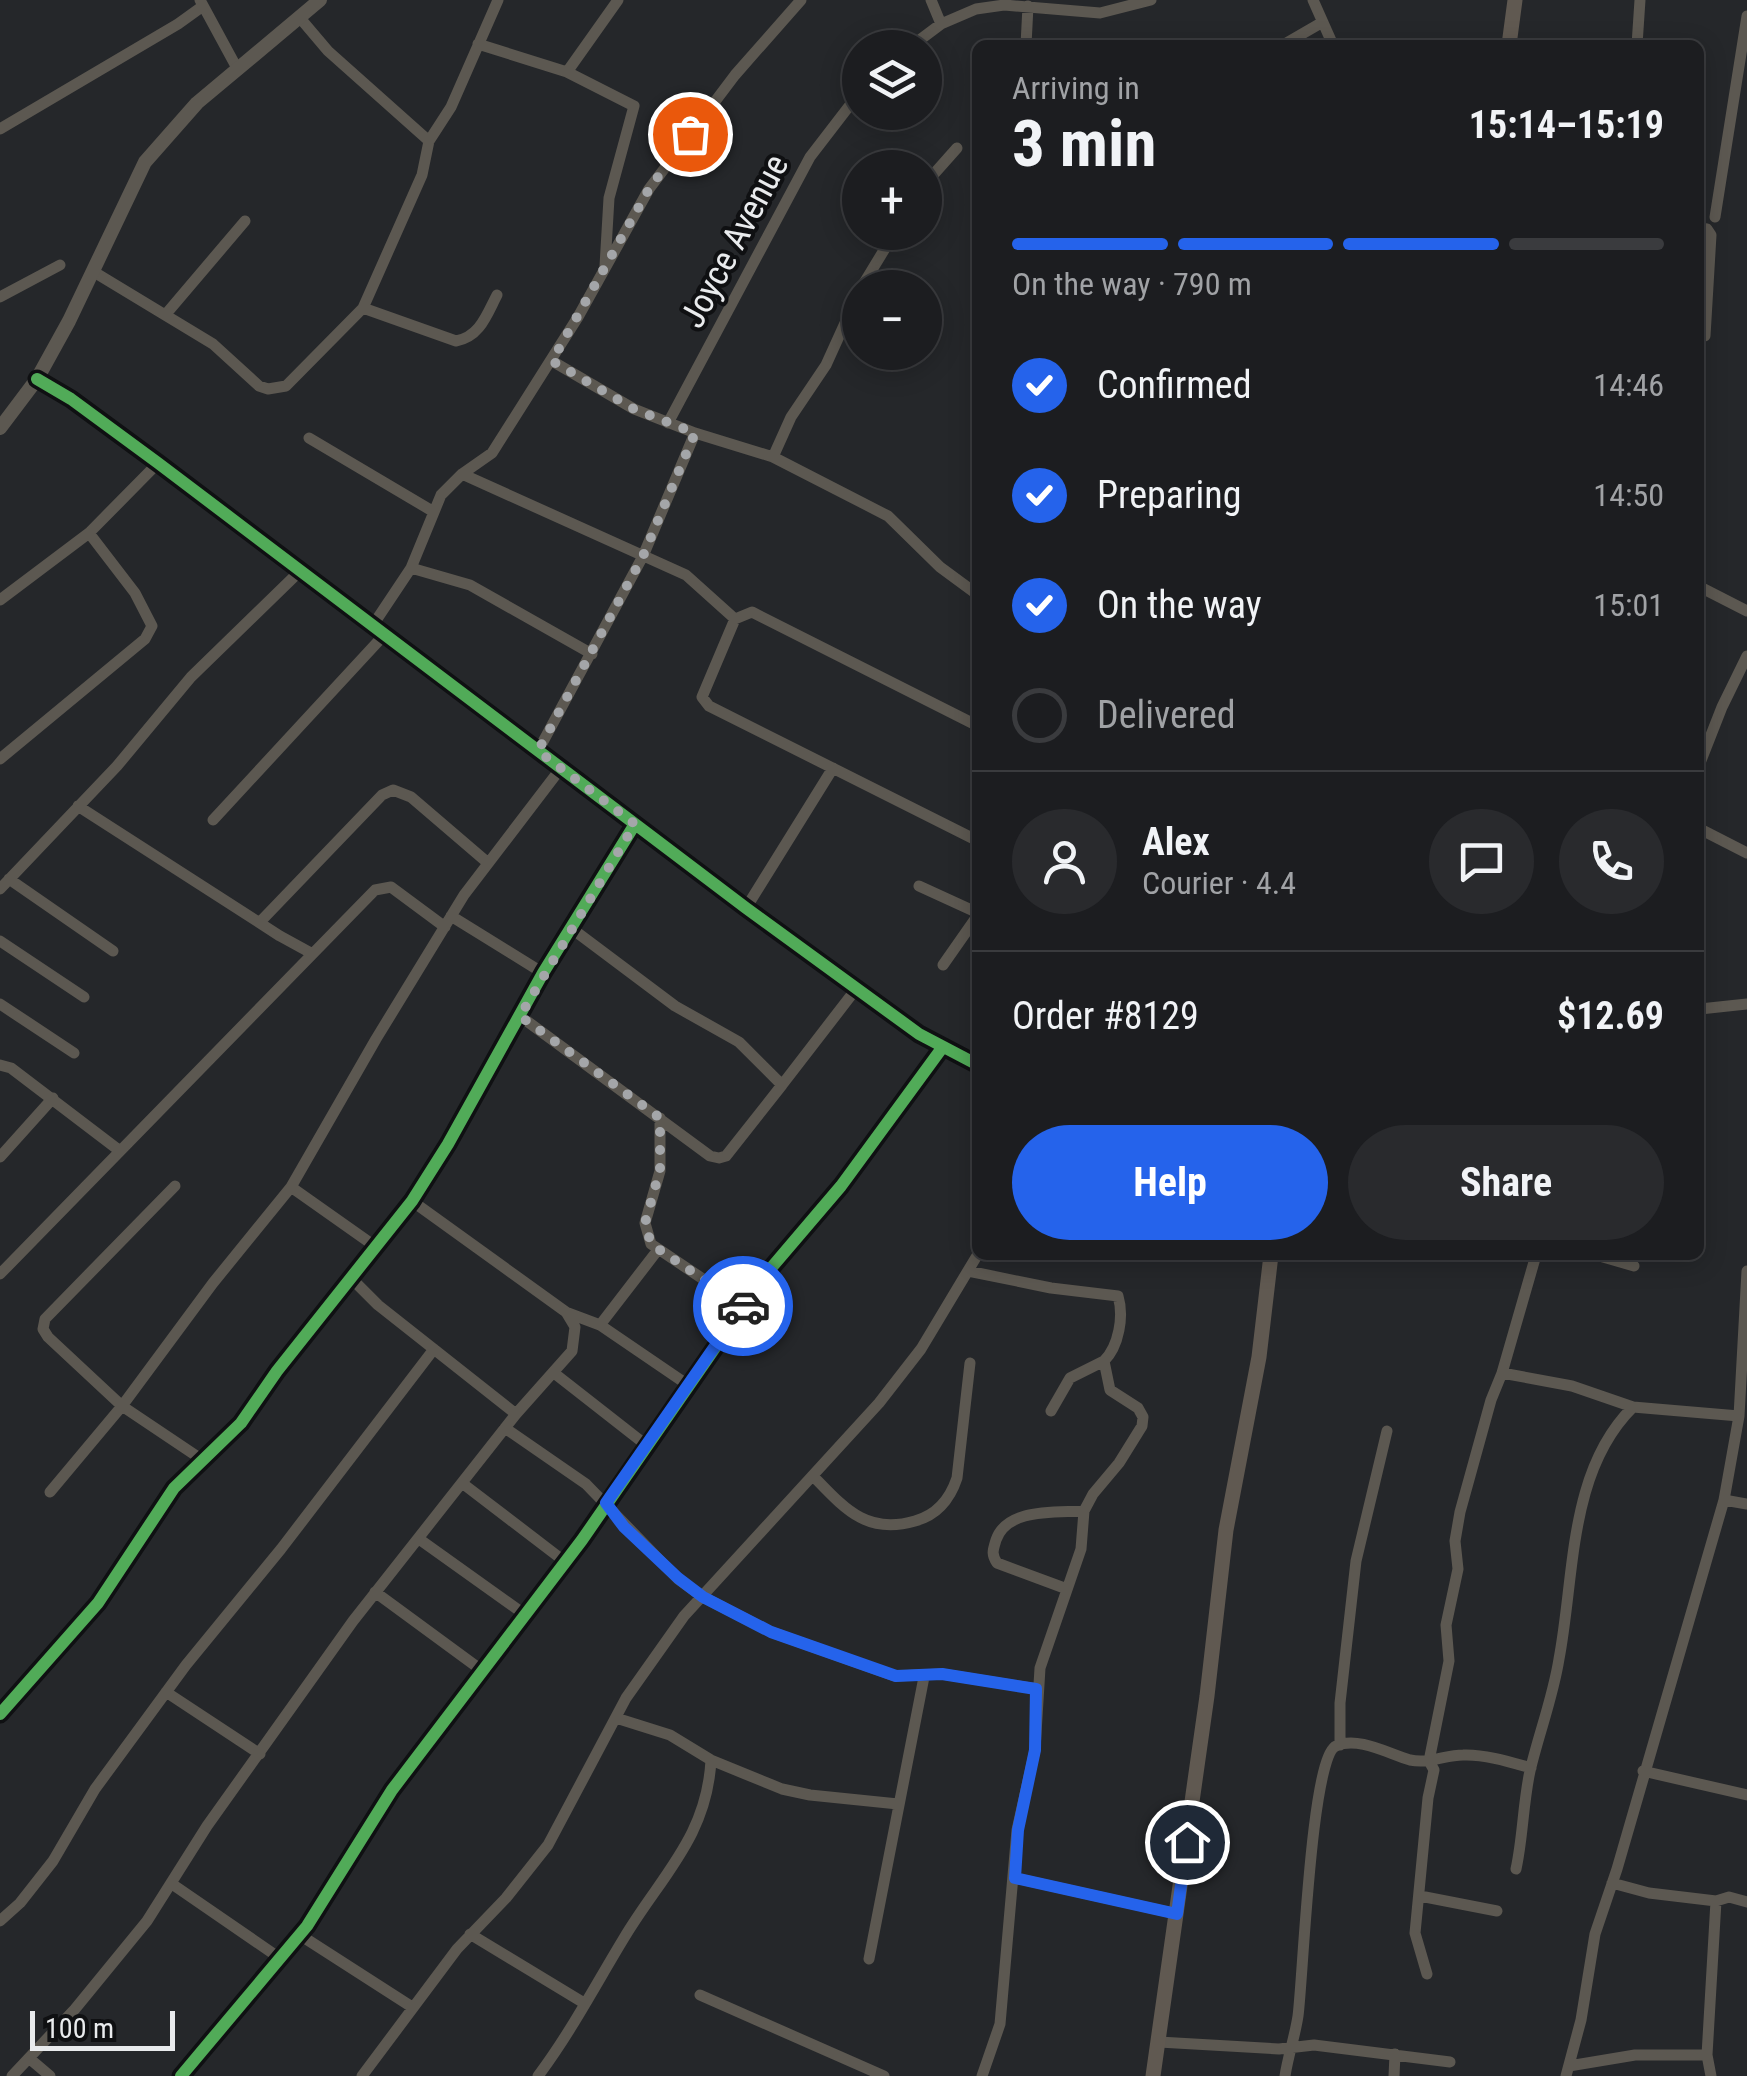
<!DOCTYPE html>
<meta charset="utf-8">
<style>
:root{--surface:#1c1d20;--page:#292a2d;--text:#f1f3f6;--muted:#a0a2a5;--line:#3a3b3e;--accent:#2563eb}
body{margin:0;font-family:"Roboto Condensed",sans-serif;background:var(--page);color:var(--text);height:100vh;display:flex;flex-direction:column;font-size:38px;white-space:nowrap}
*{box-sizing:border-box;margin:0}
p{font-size:32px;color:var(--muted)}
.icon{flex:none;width:55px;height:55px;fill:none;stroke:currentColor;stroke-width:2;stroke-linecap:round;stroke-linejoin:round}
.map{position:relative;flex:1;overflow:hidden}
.sheet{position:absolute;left:972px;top:40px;width:732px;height:1220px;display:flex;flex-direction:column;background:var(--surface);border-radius:15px;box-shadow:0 5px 25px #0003,0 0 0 2px var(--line)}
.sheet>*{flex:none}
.fabs{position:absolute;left:842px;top:30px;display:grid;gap:20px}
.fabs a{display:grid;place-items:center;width:100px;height:100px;border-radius:50%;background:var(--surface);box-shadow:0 5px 25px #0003,0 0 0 2px var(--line);font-size:50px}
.scale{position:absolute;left:30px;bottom:25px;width:145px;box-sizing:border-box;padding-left:10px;border:5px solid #e9ebed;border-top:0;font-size:28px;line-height:35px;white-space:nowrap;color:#e9ebed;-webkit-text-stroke:8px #0f1012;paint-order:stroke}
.pin{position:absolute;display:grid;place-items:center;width:85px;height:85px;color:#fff;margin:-42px;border:5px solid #fff;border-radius:50%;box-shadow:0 2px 10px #0007}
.courier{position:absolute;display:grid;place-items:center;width:100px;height:100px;margin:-50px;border:8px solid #2563eb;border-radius:50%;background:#fff;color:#222;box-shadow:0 2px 12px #0007}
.head em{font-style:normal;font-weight:700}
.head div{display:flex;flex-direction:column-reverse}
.head{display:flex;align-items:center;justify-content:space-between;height:170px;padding:0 40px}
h1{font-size:65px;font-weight:700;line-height:75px}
.bar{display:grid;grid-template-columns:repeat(4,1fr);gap:15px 10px;align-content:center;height:120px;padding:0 40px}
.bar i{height:12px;border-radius:8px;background:var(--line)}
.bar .current{background:var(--accent)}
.bar p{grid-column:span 4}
.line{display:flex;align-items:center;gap:25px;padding:0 40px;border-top:2px solid var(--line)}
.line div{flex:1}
.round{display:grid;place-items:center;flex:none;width:105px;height:105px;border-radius:52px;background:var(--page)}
ol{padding:0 40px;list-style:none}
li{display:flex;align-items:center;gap:30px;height:110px}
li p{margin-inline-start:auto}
li .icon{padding:10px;border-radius:50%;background:var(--accent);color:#fff;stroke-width:4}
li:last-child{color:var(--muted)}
li i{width:55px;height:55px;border:5px solid var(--line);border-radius:50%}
.button{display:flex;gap:20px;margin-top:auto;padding:20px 40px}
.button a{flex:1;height:115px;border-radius:60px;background:var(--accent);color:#fff;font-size:40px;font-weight:700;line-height:115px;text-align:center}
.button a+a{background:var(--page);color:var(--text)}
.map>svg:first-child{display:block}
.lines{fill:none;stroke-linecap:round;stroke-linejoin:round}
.minor{stroke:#5c5851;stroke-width:11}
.tertiary{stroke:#5c5851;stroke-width:14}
.secondary{stroke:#605951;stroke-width:15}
.cycleway-casing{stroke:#0f1012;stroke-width:19}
.cycleway{stroke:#51ab58;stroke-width:12}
.done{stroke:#a4a6a9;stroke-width:10;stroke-dasharray:0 18}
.route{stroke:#2563eb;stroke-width:12}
.labels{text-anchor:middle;stroke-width:8;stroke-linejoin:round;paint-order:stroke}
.street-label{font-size:35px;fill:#e9ebed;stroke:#0f1012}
</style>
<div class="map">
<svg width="1747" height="2076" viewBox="0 0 1747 2076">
<rect width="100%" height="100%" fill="#25272a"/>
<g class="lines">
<path class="minor" d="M200 0 238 70
M931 0 941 24
M1313 0 1333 45
M300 18 328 51 429 141
M478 44 567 72 634 106 609 198 605 266
M1026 45 1028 6
M1283 45 1321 23
M1637 45 1640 0
M909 48 941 24 976 9 1004 5 1100 13 1151 0
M567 72 618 0
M0 129 178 24 203 6
M925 184 957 148
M1715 217 1747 16
M1700 228 1707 229 1711 235 1705 336
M94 272 213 344 259 386 268 389 286 386 363 308 422 175 429 141 451 107 498 0
M861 288 895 232
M0 297 60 265
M363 308 456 341C480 337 487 314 497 295
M166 314 245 221
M552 361 634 409 695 433 773 457 888 516 940 567 978 595
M37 379 71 399 158 463 746 908 919 1034 978 1065
M668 423 810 157 860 92
M309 438 434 512
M773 457 791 417 826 365 860 290
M462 474 686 575 735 619
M411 568 470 585 592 654
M1700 587 1747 611
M0 600 89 533 158 463
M373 625 411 568 441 495 462 474 492 453 578 317 649 189 735 75 801 0
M978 726 752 612 735 619 702 697 709 706 978 841
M538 751 643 556 695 433
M0 759 145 639 152 626 135 593 89 533
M1700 763 1722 707 1747 656
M78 806 280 936 311 953
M213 820 385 634
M1700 829 1747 853
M9 879 113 951
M919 886 978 913
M0 889 117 766 191 677 301 570
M746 908 833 768
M451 916 543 973
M260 922 382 795 393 790 411 797 488 863
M571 928 675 1006 739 1042 782 1085 856 989
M0 941 84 997
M943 965 978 915
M0 1004 74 1053
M1700 1009 1747 1004
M520 1016 710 1156 719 1158 726 1156 782 1085
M0 1065 11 1068 120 1151
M660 1118V1171L645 1223 651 1244 743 1306
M0 1157 53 1098
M175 1186 45 1319 43 1329 48 1337 122 1406 204 1461
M291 1187 376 1247
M1536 1255 1502 1373 1572 1386 1633 1407 1739 1416
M1596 1255 1634 1266
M968 1271 1051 1288 1118 1296C1124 1316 1119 1346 1104 1361L1110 1390 1138 1408 1143 1417 1142 1426 1119 1463 1093 1494 1084 1511 1081 1549 1040 1668 1035 1750 1017 1830 1000 2024 982 2076
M0 1274 375 890 391 887 445 927
M352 1279 378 1305 516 1414
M568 1313 600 1325 688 1385
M600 1325 657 1251
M554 1373 646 1445
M1051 1411 1070 1378 1104 1361
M505 1428 586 1484 678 1579 703 1597 771 1632 895 1676 942 1674 1037 1689
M814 1477C845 1509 867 1535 915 1521 937 1515 950 1499 957 1478L970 1363
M462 1483 564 1561
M50 1492 122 1406 213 1283 291 1187 376 1039 464 895 561 768
M1724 1500 1747 1504
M419 1539 524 1614
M1067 1589 997 1563C991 1554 993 1550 996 1540 1007 1508 1054 1513 1084 1511
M375 1592 484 1672
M166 1692 260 1754
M0 1714 98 1603 174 1488 241 1423 277 1371 412 1201 448 1144 543 973 635 824
M616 1718 670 1735 711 1760 782 1789 810 1795 898 1804
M1340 1745V1703L1356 1561 1387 1431
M1643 1771 1747 1795
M1516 1869C1523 1837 1523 1803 1530 1771 1539 1733 1553 1697 1559 1659 1575 1575 1568 1471 1633 1407
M1015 1878 1177 1914
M1612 1883 1649 1893 1716 1901 1729 1897 1747 1902
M172 1884 281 1959
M1420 1896 1497 1911
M0 1921 20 1903 53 1861 95 1789 186 1665 281 1549 434 1349
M470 1934 584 2003
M300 1935 412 2007
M869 1959 924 1677
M1427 1974 1415 1933 1428 1798 1434 1770 1429 1761 1449 1661 1446 1625 1458 1569 1455 1541 1460 1512 1491 1400 1502 1373
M700 1995 884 2076
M1159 2042 1279 2049 1314 2045 1450 2062
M30 2059 50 2076
M1569 2066 1635 2055H1707
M12 2076 75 2009 147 1921 207 1826 353 1621 516 1414 572 1351 575 1327 566 1312 412 1201
M181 2076 307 1926 392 1790 582 1540 766 1274 841 1186 942 1048
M362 2076 457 1949 506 1898 548 1845 626 1698 684 1616 879 1403 921 1349 978 1254
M538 2076C571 2032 596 1984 624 1938 661 1876 707 1837 711 1760
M1285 2076C1288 2056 1295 2036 1298 2016 1303 1979 1311 1757 1336 1746 1358 1736 1389 1754 1410 1760 1430 1764 1445 1755 1463 1755 1484 1754 1510 1762 1531 1768
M1394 2076 1395 2054
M1566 2076 1581 2020 1595 1934 1617 1869 1724 1500 1739 1416 1747 1271
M1711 2076 1707 2055 1716 1901"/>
<path class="tertiary" d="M0 428 37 379 69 321 145 162 197 103 320 0"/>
<path class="secondary" d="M1509 45 1515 0
M1153 2076 1207 1696 1226 1530 1259 1357 1271 1255"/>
<defs>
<path id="cycleway" d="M37 379 71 399 158 463 746 908 919 1034 978 1065
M0 1714 98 1603 174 1488 241 1423 277 1371 412 1201 448 1144 543 973 635 824
M181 2076 307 1926 392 1790 582 1540 766 1274 841 1186 942 1048"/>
</defs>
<use href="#cycleway" class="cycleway-casing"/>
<use href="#cycleway" class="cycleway"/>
</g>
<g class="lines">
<path class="done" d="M690 134 649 189 552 361 634 409 695 433 643 556 538 751 635 824 520 1016 660 1118V1170L645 1223 651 1244 743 1306"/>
<path class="route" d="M743 1306 606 1503 624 1527 678 1578 703 1597 771 1632 896 1676 942 1674 1036 1689 1035 1750 1018 1830 1015 1878 1177 1914 1187 1842"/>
</g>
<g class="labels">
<g class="street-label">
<text transform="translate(734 241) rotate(-62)" y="12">Joyce Avenue</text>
</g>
</g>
</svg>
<div class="fabs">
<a><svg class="icon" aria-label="layers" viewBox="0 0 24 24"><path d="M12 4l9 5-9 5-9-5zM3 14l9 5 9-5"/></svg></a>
<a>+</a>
<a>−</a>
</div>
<div class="scale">100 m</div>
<div class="pin" style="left:690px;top:134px;background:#ea580c"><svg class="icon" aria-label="bag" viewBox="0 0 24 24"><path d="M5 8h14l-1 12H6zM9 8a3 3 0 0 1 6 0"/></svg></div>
<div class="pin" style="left:1187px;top:1842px;background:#1f2937"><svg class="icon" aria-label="home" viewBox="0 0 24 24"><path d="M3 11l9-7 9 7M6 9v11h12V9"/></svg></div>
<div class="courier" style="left:743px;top:1306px"><svg class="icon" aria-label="car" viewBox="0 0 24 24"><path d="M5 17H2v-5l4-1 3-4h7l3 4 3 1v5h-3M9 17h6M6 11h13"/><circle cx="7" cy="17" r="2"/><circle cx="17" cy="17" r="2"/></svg></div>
<section class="sheet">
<div class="head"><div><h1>3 min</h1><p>Arriving in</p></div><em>15:14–15:19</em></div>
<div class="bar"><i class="current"></i><i class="current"></i><i class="current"></i><i></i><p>On the way · 790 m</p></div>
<ol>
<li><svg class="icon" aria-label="check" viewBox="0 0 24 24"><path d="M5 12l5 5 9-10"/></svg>Confirmed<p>14:46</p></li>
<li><svg class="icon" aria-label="check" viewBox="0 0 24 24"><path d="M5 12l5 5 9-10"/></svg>Preparing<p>14:50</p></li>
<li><svg class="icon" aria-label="check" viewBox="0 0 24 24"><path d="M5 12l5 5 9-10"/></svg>On the way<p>15:01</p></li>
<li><i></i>Delivered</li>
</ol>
<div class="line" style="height:180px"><a class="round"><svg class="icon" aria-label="person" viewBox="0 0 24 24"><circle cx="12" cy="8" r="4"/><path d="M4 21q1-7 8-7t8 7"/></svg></a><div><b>Alex</b><p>Courier · 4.4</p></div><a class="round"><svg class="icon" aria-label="chat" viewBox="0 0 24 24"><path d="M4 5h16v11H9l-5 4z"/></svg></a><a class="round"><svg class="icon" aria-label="phone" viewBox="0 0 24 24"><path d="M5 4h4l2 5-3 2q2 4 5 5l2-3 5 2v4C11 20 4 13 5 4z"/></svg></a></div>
<div class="line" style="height:130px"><div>Order #8129</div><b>$12.69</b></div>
<div class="button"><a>Help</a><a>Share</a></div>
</section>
</div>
